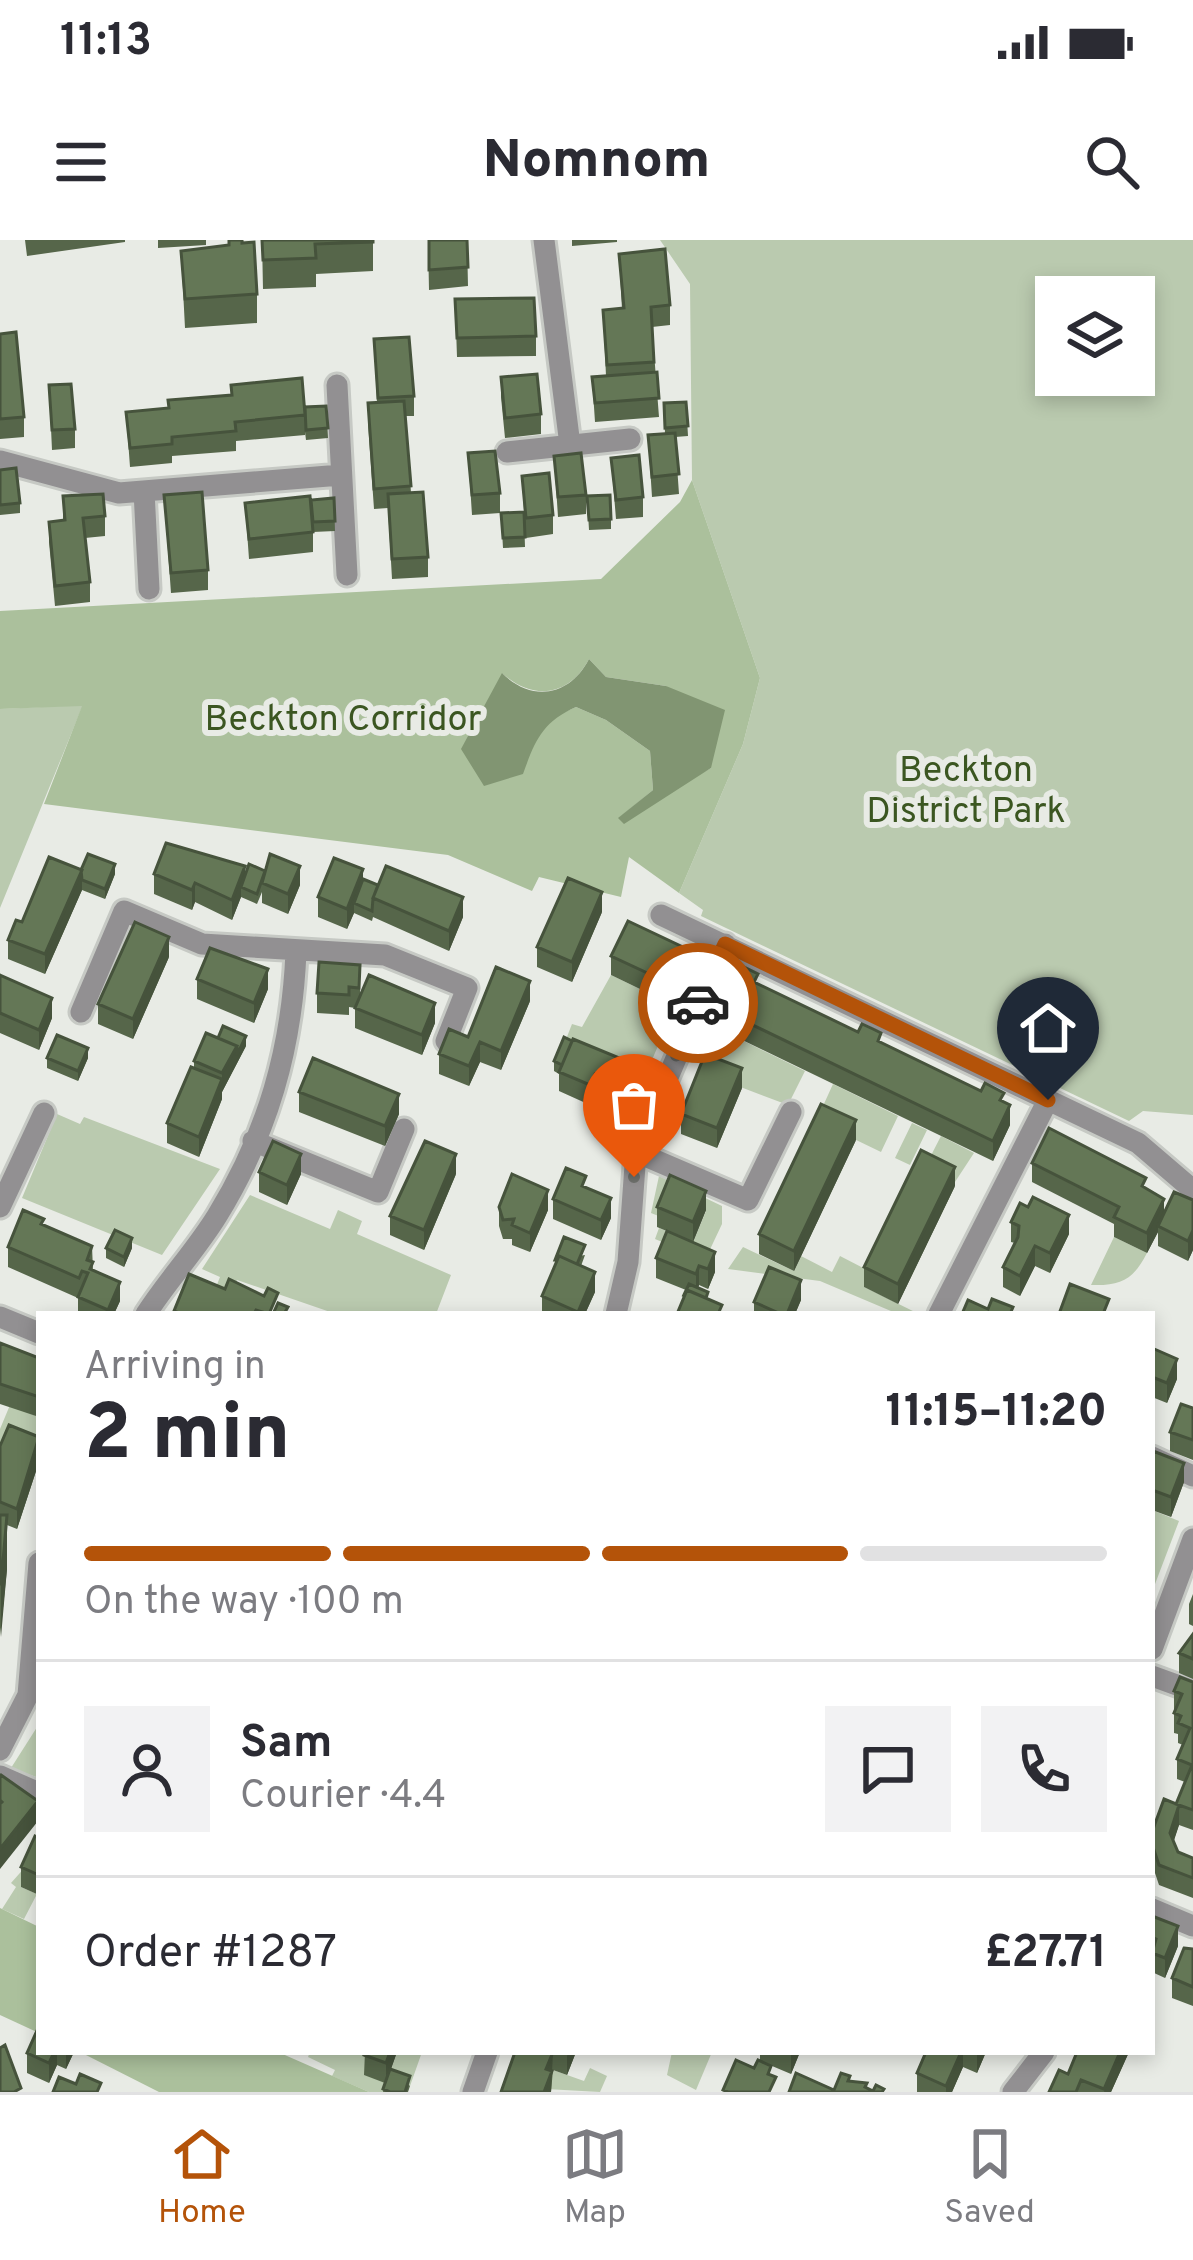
<!DOCTYPE html>
<meta charset="utf-8">
<style>
:root{--surface:#fff;--page:#f2f2f3;--text:#2b2b33;--muted:#7c7c81;--line:#e1e1e2;--accent:#b45309}
body{margin:0;font-family:Overpass,sans-serif;background:var(--page);color:var(--text);height:100vh;display:flex;flex-direction:column;font-size:45px;white-space:nowrap}
*{box-sizing:border-box;margin:0}
p{font-size:39px;color:var(--muted)}
.icon{flex:none;width:66px;height:66px;fill:none;stroke:currentColor;stroke-width:2;stroke-linecap:round;stroke-linejoin:round}
.map{position:relative;flex:1;overflow:hidden}
.details{position:absolute;left:36px;top:1071px;width:1119px;height:744px;display:flex;flex-direction:column;background:var(--surface);border-radius:0px;box-shadow:0 6px 18px #0003}
.details>*{flex:none}
.buttons{position:absolute;left:1035px;top:36px;display:grid;gap:24px}
.buttons a{display:grid;place-items:center;width:120px;height:120px;border-radius:0px;background:var(--surface);box-shadow:0 6px 18px #0003;font-size:60px}
.pin{position:absolute;display:grid;place-items:center;width:102px;height:102px;color:#fff;margin:-123px -51px;border-radius:50% 50% 50% 0;rotate:-45deg;box-shadow:0 0 12px #0007}
.pin .icon{rotate:45deg}
.courier{position:absolute;display:grid;place-items:center;width:120px;height:120px;margin:-60px;border:9px solid #b45309;border-radius:50%;background:#fff;color:#222;box-shadow:0 3px 15px #0007}
.summary em{font-style:normal;font-weight:800}
.summary div{display:flex;flex-direction:column-reverse}
.summary{display:flex;align-items:center;justify-content:space-between;height:204px;padding:0 48px}
h1{font-size:78px;font-weight:800;line-height:90px}
.bar{display:grid;grid-template-columns:repeat(4,1fr);gap:18px 12px;align-content:center;height:144px;padding:0 48px}
.bar i{height:15px;border-radius:9px;background:var(--line)}
.bar .on{background:var(--accent)}
.bar p{grid-column:span 4}
.line{display:flex;align-items:center;gap:30px;padding:0 48px;border-top:3px solid var(--line)}
.line div{flex:1}
.round{display:grid;place-items:center;flex:none;width:126px;height:126px;border-radius:0px;background:var(--page)}
.status{display:flex;justify-content:space-between;align-items:center;height:84px;padding:0 60px;background:var(--surface);direction:ltr}
.status svg{height:33px;fill:currentColor}
header{display:flex;justify-content:space-between;align-items:center;height:156px;padding:0 48px;background:var(--surface);font-size:54px;font-weight:800}
.tab-bar{display:flex;justify-content:space-around;align-items:center;height:168px;border-top:3px solid var(--line);background:var(--surface);font-size:33px;color:var(--muted)}
.tab-bar a{display:grid;justify-items:center;gap:6px}
.tab-bar .on{color:var(--accent)}
.map>svg:first-child{display:block}
.green{fill:#bacaaf;fill-rule:evenodd}
.forest{fill:#abc09c;fill-rule:evenodd}
.water{fill:#819572}
.lines{fill:none;stroke-linecap:round;stroke-linejoin:round}
.street-casing{stroke:#c6c9c4;stroke-width:27}
.street{stroke:#929092;stroke-width:21}
.wall{fill:#56664a}
.shaded-wall{fill:#46533c}
.building{fill:#647756;stroke:#46533c;stroke-width:3}
.done{stroke:#6e706c;stroke-width:12;stroke-dasharray:0 21.6}
.route{stroke:#b45309;stroke-width:15}
.labels{text-anchor:middle;stroke-width:12;stroke-linejoin:round;paint-order:stroke}
.park-label{font-size:36px;fill:#3b5621;stroke:#e8ebe5}
</style>
<div class="status"><b>11:13</b><svg viewBox="0 0 49 12"><path d="M0 12V9h3v3zM5 12V6h3v6zM10 12V3h3v9zM15 12V0h3v12zM26 1h20v11H26zM47 4h2v5h-2z"/></svg></div>
<header><svg class="icon" aria-label="menu" viewBox="0 0 24 24"><path d="M4 6h16M4 12h16M4 18h16"/></svg>Nomnom<svg class="icon" aria-label="search" viewBox="0 0 24 24"><circle cx="10" cy="10" r="6"/><path d="M15 15l6 6"/></svg></header>
<div class="map">
<svg width="1193" height="1852" viewBox="0 0 1193 1852">
<rect width="100%" height="100%" fill="#e8ebe5"/>
<path class="green" d="M660 0H1193V875L1143 871 1129 881 701 676 703 670 679 653 743 504 760 438 692 240 690 44ZM1056 57H1134V135H1056Z
M83 465 0 668V469Z
M611 735 675 766 640 848 563 807 572 784 582 787Z
M707 783 805 831 788 865 709 835 714 823 697 809Z
M833 844 898 876 881 912 823 884 818 877Z
M57 874 80 884 84 877 220 929 162 1015 22 958Z
M912 883 927 890 910 925 895 918Z
M941 896 974 913 953 945 923 931Z
M659 936 722 966V984L705 1020 655 999 659 988 693 1002 706 971 661 977 651 973Z
M250 955 330 989 338 970 362 981 357 994 451 1035 436 1074H336L237 1040 225 1068 210 1062 220 1037 202 1029Z
M1114 997 1147 1013C1133 1040 1121 1046 1091 1045Z
M743 1007 794 1031 801 1016 832 1032 840 1016 871 1032 864 1047 919 1074H898L820 1041 728 1029Z
M10 1165 39 1177V1217L0 1223V1189Z
M1152 1270 1179 1281 1152 1352Z
M39 1484V1538L11 1528Z
M35 1616 21 1647 37 1654 24 1679 2 1669 16 1647 11 1643Z
M310 1812H372L389 1844 385 1852H369L332 1836 335 1830 308 1817Z
M397 1812H422L410 1846 388 1838Z
M672 1812H712L696 1850 667 1835Z
M590 1828 607 1836 600 1852 546 1849 553 1830 584 1841Z"/>
<path class="forest" d="M692 240 760 438 743 504 679 653 629 617 621 657 539 637 532 651 448 615 44 564 82 466 0 469V371L601 339 680 262ZM589 419 606 437 666 446 711 528 619 578 653 550 650 511 606 480 576 467 553 477 537 494 502 433C532 461 569 457 589 419Z
M0 1668 39 1687V1793L0 1775Z
M80 1812H278L369 1852H159Z"/>
<path class="water" d="M589 419 606 437 666 446 725 470 711 528 624 584 618 578 653 550 650 511 606 480 576 467C542 482 535 501 523 534L484 546 461 509 502 433C532 463 570 456 589 419Z"/>
<g class="lines">
<defs>
<path id="street" d="M544 0 570 205
M337 145 347 335
M507 212 630 199
M0 221 119 253 341 235
M144 251 149 349
M661 675 1138 903 1193 950
M81 772 124 671 202 704 385 715 467 748 446 801
M253 901 378 952 404 889
M636 912 748 960 791 872
M0 967 44 873
M146 1074C168 1040 196 1010 217 976 268 893 292 808 296 712
M616 1074 628 1022 636 912 725 704
M939 1074 1048 860
M0 1077 39 1093
M1152 1217 1193 1236
M1152 1409 1193 1299
M1152 1436 1193 1451
M0 1510 28 1455 39 1323
M0 1536 39 1553
M1152 1669 1193 1686
M473 1852 487 1812
M1013 1852 1044 1812"/>
</defs>
<use href="#street" class="street-casing"/>
<use href="#street" class="street"/>
</g>
<path class="wall" d="M25 0H125V2L27 16Z
M158 0H206V5L158 8Z
M262 0H373V31L316 34V47L263 49Z
M428 0H467L468 46 429 50Z
M572 0H617V2L572 6Z
M228 5 257 54V83L185 88 181 11Z
M619 14 670 65V85L652 87 659 177 595 182 592 137 606 136 603 70 622 69Z
M455 59 536 96V116L457 117Z
M0 94 24 177V197L0 199Z
M374 99 414 156V176H406L411 253 428 317V337L392 339 388 268 374 269 368 183V163H377Z
M501 137 541 174V194L505 198 501 157Z
M49 145 75 189V208L52 210Z
M231 145 305 167 326 166 328 198 306 200 305 192V195L236 201V211L172 216V223L130 227 126 172 168 168 231 155Z
M686 162 688 196 675 197 679 254 652 257 648 195 665 194 664 163Z
M468 213 500 253V273L472 275Z
M554 216 586 255V274L558 277Z
M611 218 643 257V277L616 279Z
M0 230 20 263V273L0 275Z
M522 236 553 275V294L526 298 524 277 525 307 503 308 501 273 524 272Z
M164 255 208 330V350L171 353Z
M63 256 105 276V296L85 298 90 342V362L55 366 49 302V282L63 280Z
M587 256 611 279V289L589 290Z
M334 258 335 291 313 292V312L249 319 245 263 312 278Z
M81 630 115 634 105 659 82 650 45 734 8 719V700L22 682Z
M154 634H245L300 645 288 674 262 663V652L257 664 241 657 232 680 195 662 192 670 154 654Z
M363 639 463 677 449 711 373 677 372 681 354 673 347 689 318 677V657Z
M602 672 572 742 537 727V707Z
M611 716 687 729 671 764 611 735Z
M169 717 133 799 98 784V764Z
M360 725V757L435 783 422 815 355 788V768L349 767V775L317 773V753Z
M0 735 52 778 39 810 0 793Z
M197 739 268 749 254 783 197 759Z
M758 744 1004 862 1010 885 993 921 707 783V763Z
M530 761 501 830 480 822 469 846 439 834V814Z
M246 806 222 852V859L199 917 167 903V883L194 828V821Z
M47 818H88L78 841 47 828Z
M554 821 634 844 624 867 595 854 590 865 559 851V834L554 831Z
M742 848 717 908 681 894V874Z
M299 852 399 874 385 906 299 872Z
M856 900 794 1031 759 1014V994Z
M1032 923 1146 948 1164 972 1193 960V1010L1188 1021 1158 1006V992L1147 1013 1114 997V984L1032 942Z
M259 932 301 934 287 965 259 952Z
M456 934 424 1010 390 995V976Z
M955 946 898 1064 864 1047V1027Z
M586 947 611 978 601 1000 553 979V959Z
M499 967 548 970 530 1012 512 1005V999H503L499 986Z
M657 967 706 970 693 1002 657 987Z
M1028 967 1069 994 1050 1033 1035 1026 1020 1056 1003 1047V1027L1015 1003 1011 1002V982Z
M44 986 92 1006 93 1030 120 1061 114 1074H78V1058L8 1027V1007Z
M667 991 715 1032 708 1049 699 1045 698 1048 722 1074 686 1050 656 1038V1018Z
M106 1008H132L124 1027 106 1018Z
M585 1015 581 1026 595 1052 585 1074H542V1056L555 1026V1020Z
M801 1060 795 1074H754V1062Z
M0 1103 39 1118V1177L0 1164Z
M1152 1108 1177 1139 1167 1163 1152 1157Z
M1193 1168V1220L1170 1211V1192Z
M39 1197V1222L17 1289 7 1285V1329L0 1397V1206Z
M1152 1212 1184 1242 1171 1277 1152 1270Z
M1193 1354V1386L1189 1384V1364Z
M1193 1394V1439L1179 1433V1413Z
M1193 1442V1590L1179 1585 1173 1602 1178 1612 1193 1618V1658L1159 1645 1152 1624V1592L1176 1564 1185 1542 1177 1539V1519L1183 1505 1178 1503V1494L1174 1493V1451Z
M39 1598V1655L21 1647V1627Z
M1152 1676 1178 1706 1165 1738 1152 1732Z
M1193 1709V1766L1172 1758V1738Z
M74 1812 66 1829 57 1825 49 1843 27 1833V1813Z
M365 1812H397L391 1829 410 1846 408 1852H383L385 1843 364 1835Z
M515 1812H576L567 1835 553 1830 551 1852H501Z
M760 1812H800L791 1834 760 1821Z
M926 1812H986L977 1833 963 1827 952 1852H917V1833Z
M1077 1812H1129L1111 1852H1049L1068 1834Z"/>
<path class="shaded-wall" d="M115 624V634L105 659V649Z
M245 626V646L241 647V657L232 680V660Z
M300 626V645L288 674V654Z
M363 629V649L354 663V673L347 689V669Z
M82 630V650L45 734V714Z
M195 643V662L192 670V650Z
M602 652V672L572 742V722Z
M463 657V677L449 711V691Z
M169 697V717L133 799V779Z
M687 709V729L671 764V744Z
M268 729V749L254 783V763Z
M530 741V761L501 830V811Z
M52 758V778L39 810V790Z
M435 763V783L422 815V795Z
M246 796V806L222 852V859L199 917V897L222 840V833L237 806Z
M480 802V822L469 846V826Z
M88 808V818L78 841V831Z
M634 824V844L624 867V847Z
M742 828V848L717 908V888Z
M595 834V854L590 865V845Z
M399 854V874L385 906V886Z
M1010 865V885L993 921V901Z
M856 880V900L794 1031V1011Z
M301 914V934L287 965V945Z
M456 914V934L424 1010V990Z
M955 927V946L898 1064V1044Z
M548 950V970L530 1012V993Z
M706 951V970L693 1002V982Z
M611 958V978L601 1000V980Z
M1164 959V979L1158 986V992L1147 1013V993Z
M1069 975V994L1050 1033V1013Z
M1193 990V1010L1188 1021V1001Z
M132 998V1008L124 1027V1017Z
M1035 1006V1026L1020 1056V1036Z
M715 1012V1032L708 1049V1029Z
M699 1026V1045L696 1054V1034Z
M595 1032V1052L585 1074H578Z
M801 1040V1060L795 1074H787Z
M120 1042V1061L114 1074H108V1070Z
M1177 1119V1139L1167 1163V1143Z
M39 1202V1222L17 1289V1269Z
M1184 1223V1242L1171 1277V1257Z
M7 1275V1329L1 1397V1344Z
M38 1561V1581L0 1629V1609Z
M1179 1565V1585L1170 1613V1593Z
M1178 1686V1706L1165 1738V1718Z
M54 1812H57V1825L49 1843V1823Z
M66 1812H74L66 1829Z
M390 1812H397L386 1843V1823Z
M553 1812 551 1852H544L546 1829Z
M569 1812H576L567 1835V1816Z
M792 1812H800L791 1834V1814Z
M961 1812H963V1827L952 1852H946V1846Z
M986 1812 977 1833V1813Z
M1120 1812H1129L1111 1852H1104Z"/>
<path class="building" d="M229 0H242V3L254 2 257 54 185 59 181 11 229 5Z
M262 0H373V2L315 4 316 18 263 20Z
M429 0H467L468 27 429 30Z
M665 9 670 65 651 67 654 122 607 125 603 70 624 68 619 14Z
M534 58 536 96 457 98 455 59Z
M16 92 24 177 0 179V94Z
M409 97 414 156 378 158 374 99Z
M657 132 659 158 595 163 592 137Z
M537 134 541 174 505 178 501 137Z
M302 138 305 175 235 182 236 191 172 197V204L130 208 126 172 169 168 168 160 232 155 231 145Z
M71 144 75 189 52 190 49 145Z
M404 161 411 246 374 249 368 163Z
M686 162 688 186 665 188 664 163Z
M326 166 328 188 306 190 305 167Z
M675 193 679 234 652 237 648 195Z
M495 211 500 253 472 255 468 213Z
M581 213 586 255 558 257 554 216Z
M639 215 643 257 616 260 611 218Z
M16 228 20 263 0 265V230Z
M549 233 553 275 526 278 522 236Z
M202 252 208 330 171 333 164 255Z
M423 252 428 317 392 319 388 254Z
M103 254 105 276 83 278 90 342 55 346 49 282 65 280 63 256Z
M610 255 611 279 589 280 587 256Z
M310 256 313 292 249 299 245 263Z
M334 258 335 281 313 282 311 260Z
M524 272 525 297 503 298 501 273Z
M166 603 245 626 232 660 195 643 192 650 154 634Z
M88 614 115 624 105 649 82 640 81 630Z
M270 614 300 626 288 654 262 643Z
M49 617 82 630 45 714 8 700 16 680 22 682Z
M334 618 363 629 347 669 318 657Z
M249 624 265 631 257 654 241 647Z
M386 626 463 657 449 691 373 658Z
M568 638 602 652 572 722 537 707Z
M363 639 378 645 373 658 372 671 354 663Z
M628 681 687 709 671 744 611 716Z
M135 682 169 697 133 779 98 764Z
M210 708 268 729 254 763 197 739Z
M319 722 360 725 359 748 349 747V755L317 753Z
M740 725 758 734 754 742 858 792 862 784 873 789 881 793 878 801 981 851 985 843 1004 853 1000 860 1010 865 993 901 707 763 724 729 735 734Z
M496 727 530 741 501 811 480 802 469 826 439 814 449 789 468 797Z
M0 735 52 758 39 790 0 773Z
M369 735 435 763 422 795 355 768Z
M223 786 246 796 237 815V806L218 798Z
M206 793 237 806 222 833 194 821Z
M57 795 88 808 78 831 47 818Z
M564 797 572 801 562 825 554 821Z
M573 799 634 824 624 847 595 834 590 845 559 832Z
M705 814 742 828 717 888 681 874Z
M313 818 399 854 385 886 299 852Z
M191 827 222 839 199 897 167 883Z
M821 864 856 880 794 1011 759 994Z
M1049 888 1146 938 1142 946 1164 959 1147 993 1114 977 1119 967 1032 923Z
M273 901 301 914 287 945 259 932Z
M425 901 456 914 424 990 390 976Z
M921 910 955 927 898 1044 864 1027Z
M566 928 586 936 582 946 611 958 601 980 553 959Z
M512 934 548 950 530 993 512 985 514 979 503 980 499 967Z
M670 935 706 951 693 982 657 967Z
M1174 952 1193 960V990L1188 1001 1158 986Z
M1033 957 1069 975 1050 1013 1035 1006 1020 1036 1003 1027 1018 997 1019 986 1011 982 1020 963 1028 967Z
M23 970 44 979 41 984 92 1006 87 1020 93 1022 90 1029 120 1042 108 1070 78 1057 88 1033 82 1031 79 1038 8 1007Z
M115 990 132 998 124 1017 106 1008Z
M667 991 715 1012 708 1029 699 1026 696 1034 656 1018Z
M564 997 585 1005 577 1024 559 1016 557 1020H555Z
M559 1016 595 1032 578 1072 542 1056Z
M769 1027 801 1040 787 1074H781L754 1062Z
M189 1034 225 1049 229 1039 264 1056 268 1048 278 1053 269 1074 256 1070 254 1074H181L174 1071Z
M689 1044 708 1052 706 1058 687 1050 683 1057Z
M1070 1044 1109 1059 1103 1074H1059Z
M687 1050 722 1065 718 1074H677Z
M992 1059 1013 1067 1010 1074H962L968 1060 988 1069Z
M278 1063 288 1067 284 1074H273Z
M0 1103 39 1118V1157L0 1144Z
M1152 1108 1177 1119 1167 1143 1152 1137Z
M1181 1164 1193 1168V1200L1170 1192Z
M9 1185 39 1197 17 1269 0 1262V1206Z
M1153 1211 1184 1223 1171 1257 1152 1250Z
M0 1275H7L1 1344H0Z
M1193 1394V1419L1179 1413Z
M1180 1437 1193 1442V1570L1176 1564 1192 1525 1177 1519 1190 1488 1178 1483 1181 1476 1174 1473 1182 1454 1174 1451Z
M1 1535 38 1561 0 1609V1564L2 1562 0 1560V1536Z
M1164 1559 1179 1565 1170 1593 1178 1612 1193 1618V1638L1159 1625 1152 1604V1592Z
M35 1596 39 1598V1635L21 1627Z
M1152 1676 1178 1686 1165 1718 1152 1713 1156 1699 1152 1697Z
M1184 1708 1193 1709V1747L1172 1738Z
M39 1786V1812H54L49 1823 27 1813Z
M5 1805 21 1848 14 1852H0V1808Z
M365 1812H390L386 1823 364 1815Z
M515 1812H553L546 1829 552 1831 544 1852H501Z
M926 1812H961L946 1846 917 1833Z
M1077 1812H1120L1104 1849 1081 1840 1076 1852H1049L1059 1830 1068 1834Z
M736 1820 754 1828 758 1820 771 1826 768 1834 776 1837 769 1852H728L723 1850Z
M390 1829 410 1836 405 1852H390L383 1849Z
M796 1833 834 1850 841 1833 850 1836 848 1841 867 1843 865 1847 873 1851 876 1845 884 1849 882 1852H789Z
M80 1834 101 1843 97 1852H53L59 1837 76 1844Z"/>
<g class="lines">
<path class="done" d="M634 937 636 912 698 763"/>
<path class="route" d="M698 763 725 704 1048 860"/>
</g>
<g class="labels">
<g class="park-label">
<text x="343" y="490">Beckton Corridor</text>
<text x="966" y="541">Beckton<tspan x="966" dy="41">District Park</tspan></text>
</g>
</g>
</svg>
<div class="buttons">
<a><svg class="icon" aria-label="layers" viewBox="0 0 24 24"><path d="M12 4l9 5-9 5-9-5zM3 14l9 5 9-5"/></svg></a>
</div>
<div class="pin" style="left:634px;top:937px;background:#ea580c"><svg class="icon" aria-label="bag" viewBox="0 0 24 24"><path d="M5 8h14l-1 12H6zM9 8a3 3 0 0 1 6 0"/></svg></div>
<div class="pin" style="left:1048px;top:860px;background:#1f2937"><svg class="icon" aria-label="home" viewBox="0 0 24 24"><path d="M3 11l9-7 9 7M6 9v11h12V9"/></svg></div>
<div class="courier" style="left:698px;top:763px"><svg class="icon" aria-label="car" viewBox="0 0 24 24"><path d="M5 17H2v-5l4-1 3-4h7l3 4 3 1v5h-3M9 17h6M6 11h13"/><circle cx="7" cy="17" r="2"/><circle cx="17" cy="17" r="2"/></svg></div>
<section class="details">
<div class="summary"><div><h1>2 min</h1><p>Arriving in</p></div><em>11:15–11:20</em></div>
<div class="bar"><i class="on"></i><i class="on"></i><i class="on"></i><i></i><p>On the way · 100 m</p></div>
<div class="line" style="height:216px"><a class="round"><svg class="icon" aria-label="person" viewBox="0 0 24 24"><circle cx="12" cy="8" r="4"/><path d="M4 21q1-7 8-7t8 7"/></svg></a><div><b>Sam</b><p>Courier · 4.4</p></div><a class="round"><svg class="icon" aria-label="chat" viewBox="0 0 24 24"><path d="M4 5h16v11H9l-5 4z"/></svg></a><a class="round"><svg class="icon" aria-label="phone" viewBox="0 0 24 24"><path d="M5 4h4l2 5-3 2q2 4 5 5l2-3 5 2v4C11 20 4 13 5 4z"/></svg></a></div>
<div class="line" style="height:156px"><div>Order #1287</div><b>£27.71</b></div>
</section>
</div>
<nav class="tab-bar">
<a class="on"><svg class="icon" aria-label="home" viewBox="0 0 24 24"><path d="M3 11l9-7 9 7M6 9v11h12V9"/></svg>Home</a>
<a><svg class="icon" aria-label="map" viewBox="0 0 24 24"><path d="M3 6l6-2 6 2 6-2v14l-6 2-6-2-6 2zM9 4v14M15 6v14"/></svg>Map</a>
<a><svg class="icon" aria-label="saved" viewBox="0 0 24 24"><path d="M7 4h10v16l-5-4-5 4z"/></svg>Saved</a>
</nav>
